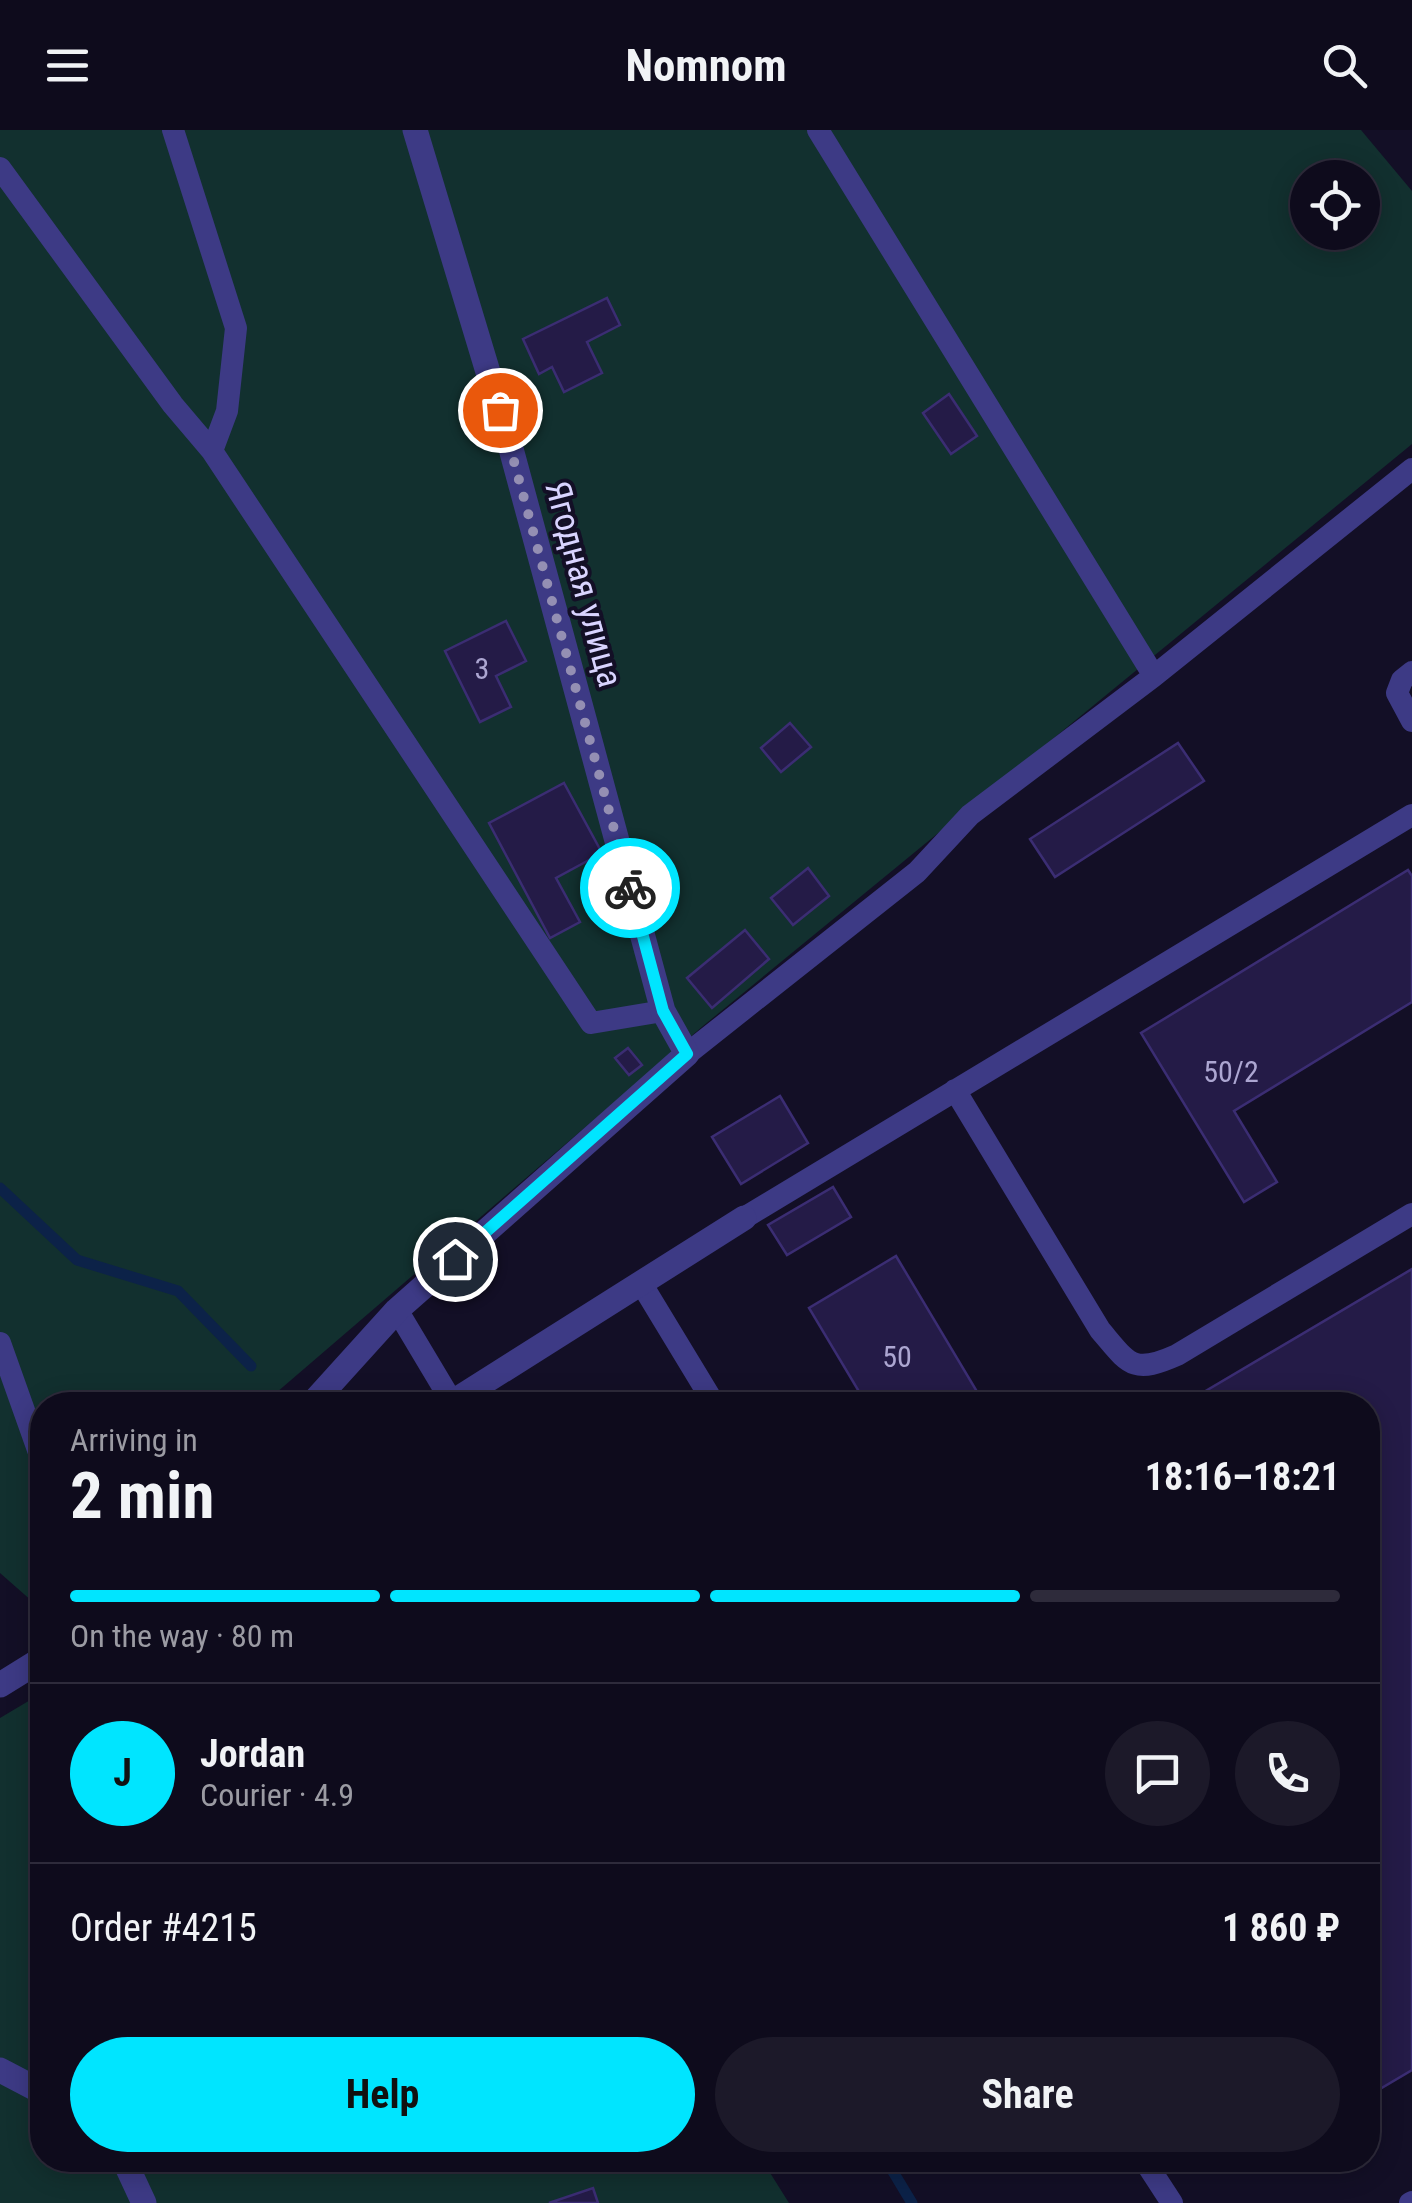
<!DOCTYPE html>
<meta charset="utf-8">
<style>
:root{--surface:#0e0b1c;--page:#1c1929;--text:#f1f3f6;--muted:#9b9ba3;--line:#2e2b3b;--accent:#00e5ff}
body{margin:0;font-family:"Roboto Condensed",sans-serif;background:var(--page);color:var(--text);height:100vh;display:flex;flex-direction:column;font-size:38px;white-space:nowrap}
*{box-sizing:border-box;margin:0}
p{font-size:32px;color:var(--muted)}
.icon{flex:none;width:55px;height:55px;fill:none;stroke:currentColor;stroke-width:2;stroke-linecap:round;stroke-linejoin:round}
.map{position:relative;flex:1;overflow:hidden}
.side{position:absolute;left:30px;top:1262px;width:1350px;height:780px;display:flex;flex-direction:column;background:var(--surface);border-radius:40px;box-shadow:0 5px 25px #0003,0 0 0 2px var(--line)}
.side>*{flex:none}
.tools{position:absolute;left:1290px;top:30px;display:grid;gap:20px}
.tools a{display:grid;place-items:center;width:90px;height:90px;border-radius:50%;background:var(--surface);box-shadow:0 5px 25px #0003,0 0 0 2px var(--line);font-size:50px}
.pin{position:absolute;display:grid;place-items:center;width:85px;height:85px;color:#fff;margin:-42px;border:5px solid #fff;border-radius:50%;box-shadow:0 2px 10px #0007}
.courier{position:absolute;display:grid;place-items:center;width:100px;height:100px;margin:-50px;border:8px solid #00e5ff;border-radius:50%;background:#fff;color:#222;box-shadow:0 2px 12px #0007}
.headline em{font-style:normal;font-weight:700}
.headline div{display:flex;flex-direction:column-reverse}
.headline{display:flex;align-items:center;justify-content:space-between;height:170px;padding:0 40px}
h1{font-size:65px;font-weight:700;line-height:75px}
.bar{display:grid;grid-template-columns:repeat(4,1fr);gap:15px 10px;align-content:center;height:120px;padding:0 40px}
.bar i{height:12px;border-radius:8px;background:var(--line)}
.bar .active{background:var(--accent)}
.bar p{grid-column:span 4}
.line{display:flex;align-items:center;gap:25px;padding:0 40px;border-top:2px solid var(--line)}
.line div{flex:1}
.round{display:grid;place-items:center;flex:none;width:105px;height:105px;border-radius:52px;background:var(--page)}
.primary-button{display:flex;gap:20px;margin-top:auto;padding:20px 40px}
.primary-button a{flex:1;height:115px;border-radius:60px;background:var(--accent);color:#111;font-size:40px;font-weight:700;line-height:115px;text-align:center}
.primary-button a+a{background:var(--page);color:var(--text)}
header{display:flex;justify-content:space-between;align-items:center;height:130px;padding:0 40px;background:var(--surface);font-size:45px;font-weight:700}
.map>svg:first-child{display:block}
.green{fill:#12302f;fill-rule:evenodd}
.lines{fill:none;stroke-linecap:round;stroke-linejoin:round}
.stream{stroke:#0c2248;stroke-width:11}
.building{fill:#241b47;stroke:#3b2d73;stroke-width:2.5}
.lane{stroke:#3d3a85;stroke-width:22}
.street{stroke:#3d3a85;stroke-width:25}
.done{stroke:#948fb3;stroke-width:10;stroke-dasharray:0 18}
.route{stroke:#00e5ff;stroke-width:12}
.labels{text-anchor:middle;stroke-width:8;stroke-linejoin:round;paint-order:stroke}
.number-label{font-size:30px;fill:#aca6d1}
.street-label{font-size:35px;fill:#d9d4ff;stroke:#130f26}
</style>
<header><svg class="icon" aria-label="menu" viewBox="0 0 24 24"><path d="M4 6h16M4 12h16M4 18h16"/></svg>Nomnom<svg class="icon" aria-label="search" viewBox="0 0 24 24"><circle cx="10" cy="10" r="6"/><path d="M15 15l6 6"/></svg></header>
<div class="map">
<svg width="1412" height="2073" viewBox="0 0 1412 2073">
<rect width="100%" height="100%" fill="#130f26"/>
<path class="green" d="M0 0H1361L1412 61V314L703 896 262 1275H42V1464L33 1472 0 1443ZM1308 48H1362V102H1308Z
M42 1563V2030H762L789 2073H0V1588Z"/>
<g class="lines">
<path class="stream" d="M0 1058 77 1130 178 1161 251 1236
M886 2030 912 2073"/>
</g>
<path class="building" d="M607 168 620 195 587 212 602 243 564 262 552 237 539 244 523 209Z
M949 264 977 306 951 324 923 283Z
M506 491 526 531 496 546 511 577 480 592 445 521Z
M790 593 811 617 781 642 761 618Z
M1178 613 1204 651 1055 747 1030 709Z
M564 653 602 723 556 748 580 792 550 808 489 693Z
M808 738 829 766 793 795 771 768Z
M1408 740 1412 746V872L1234 981 1277 1052 1244 1072 1141 903Z
M745 800 769 829 712 878 687 848Z
M628 918 642 935 629 945 615 928Z
M780 966 808 1013 741 1054 712 1007Z
M833 1057 851 1087 787 1125 768 1095Z
M896 1126 985 1275H867L809 1178Z
M1412 1139V1940L1368 1966V1275H1182Z
M593 2058 598 2073H549Z"/>
<g class="lines">
<path class="lane" d="M173 0 236 198 227 281 212 321
M818 0 1154 546
M0 38 173 275 212 321 591 893 663 881
M1412 542 1402 550 1397 563 1412 591
M687 924 917 742 970 685 1154 546 1412 339
M955 960 1100 1200C1129 1234 1132 1245 1177 1225L1412 1084
M744 1088 1412 685
M641 1153 715 1275
M397 1180 452 1272
M0 1213 42 1331
M488 2030 491 2032
M1144 2030 1172 2073
M1410 2073 1412 2072"/>
<path class="street" d="M311 1275 397 1180 687 924 663 881 510 315 415 0
M448 1275 744 1088
M0 1555 42 1529
M0 1940 42 1962
M124 2030 144 2073"/>
</g>
<g class="lines">
<path class="done" d="M500 280 630 758"/>
<path class="route" d="M455 1129 687 924 663 881 630 758"/>
</g>
<g class="labels">
<g class="number-label">
<text x="482" y="549">3</text>
<text x="1231" y="952">50/2</text>
<text x="897" y="1237">50</text>
</g>
<g class="street-label">
<text transform="translate(584 454) rotate(75)" y="12">Ягодная улица</text>
</g>
</g>
</svg>
<div class="tools">
<a><svg class="icon" aria-label="locate" viewBox="0 0 24 24"><circle cx="12" cy="12" r="6"/><path d="M12 2v4M12 18v4M2 12h4M18 12h4"/></svg></a>
</div>
<div class="pin" style="left:500px;top:280px;background:#ea580c"><svg class="icon" aria-label="bag" viewBox="0 0 24 24"><path d="M5 8h14l-1 12H6zM9 8a3 3 0 0 1 6 0"/></svg></div>
<div class="pin" style="left:455px;top:1129px;background:#1f2937"><svg class="icon" aria-label="home" viewBox="0 0 24 24"><path d="M3 11l9-7 9 7M6 9v11h12V9"/></svg></div>
<div class="courier" style="left:630px;top:758px"><svg class="icon" aria-label="bike" viewBox="0 0 24 24"><circle cx="6" cy="16" r="4"/><circle cx="18" cy="16" r="4"/><path d="M6 16l4-8h5l3 8M10 8l3 8H6M13 5h3"/></svg></div>
<section class="side">
<div class="headline"><div><h1>2 min</h1><p>Arriving in</p></div><em>18:16–18:21</em></div>
<div class="bar"><i class="active"></i><i class="active"></i><i class="active"></i><i></i><p>On the way · 80 m</p></div>
<div class="line" style="height:180px"><b class="round" style="background:var(--accent);color:#111">J</b><div><b>Jordan</b><p>Courier · 4.9</p></div><a class="round"><svg class="icon" aria-label="chat" viewBox="0 0 24 24"><path d="M4 5h16v11H9l-5 4z"/></svg></a><a class="round"><svg class="icon" aria-label="phone" viewBox="0 0 24 24"><path d="M5 4h4l2 5-3 2q2 4 5 5l2-3 5 2v4C11 20 4 13 5 4z"/></svg></a></div>
<div class="line" style="height:130px"><div>Order #4215</div><b>1 860 ₽</b></div>
<div class="primary-button"><a>Help</a><a>Share</a></div>
</section>
</div>
